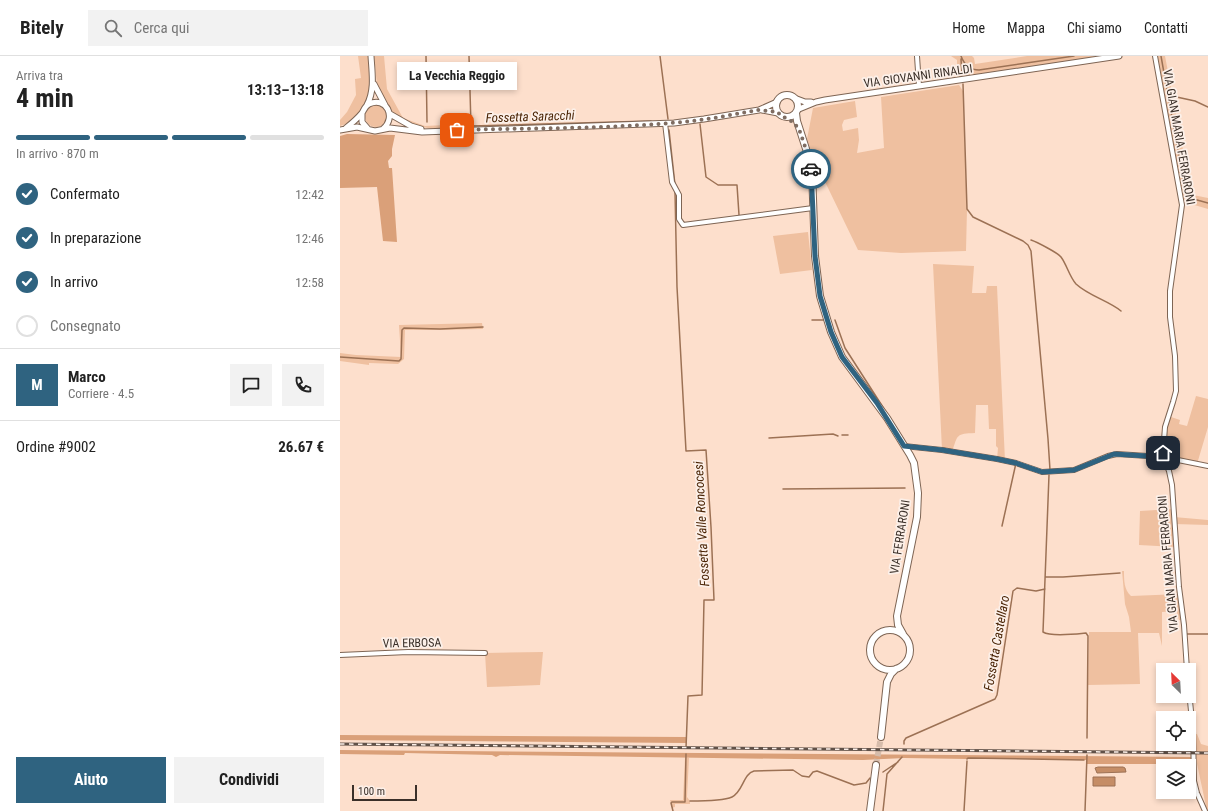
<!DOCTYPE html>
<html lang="it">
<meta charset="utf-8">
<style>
:root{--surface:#fff;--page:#f2f2f2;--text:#222;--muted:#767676;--line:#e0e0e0;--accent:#2f6380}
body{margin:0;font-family:"Roboto Condensed",sans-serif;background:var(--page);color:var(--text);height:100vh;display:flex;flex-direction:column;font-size:15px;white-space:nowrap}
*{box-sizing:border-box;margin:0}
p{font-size:13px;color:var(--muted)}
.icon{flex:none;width:22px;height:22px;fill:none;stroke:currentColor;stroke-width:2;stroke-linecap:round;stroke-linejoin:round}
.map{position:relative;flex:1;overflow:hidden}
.side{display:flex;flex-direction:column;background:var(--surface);width:340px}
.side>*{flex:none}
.needle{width:26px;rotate:336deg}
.tools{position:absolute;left:816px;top:607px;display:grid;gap:8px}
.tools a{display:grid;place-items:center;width:40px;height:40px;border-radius:0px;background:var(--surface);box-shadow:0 2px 6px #0003;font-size:20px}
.scale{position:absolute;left:12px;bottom:10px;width:65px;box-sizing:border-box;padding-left:4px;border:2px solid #3b3029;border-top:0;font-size:11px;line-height:14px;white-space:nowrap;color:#3b3029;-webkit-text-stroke:3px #fcf0e9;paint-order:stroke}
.pin{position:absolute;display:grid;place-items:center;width:34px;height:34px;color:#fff;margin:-17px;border-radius:8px;box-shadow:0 2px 6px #0006}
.courier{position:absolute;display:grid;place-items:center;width:40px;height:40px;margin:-20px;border:3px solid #2f6380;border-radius:50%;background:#fff;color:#222;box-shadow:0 1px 5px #0007}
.bubble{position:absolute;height:28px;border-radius:0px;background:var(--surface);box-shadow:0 2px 6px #0003;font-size:13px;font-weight:700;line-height:28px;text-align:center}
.overview em{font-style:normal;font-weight:700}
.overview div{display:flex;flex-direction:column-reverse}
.overview{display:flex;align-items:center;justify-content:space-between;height:68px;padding:0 16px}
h1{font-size:26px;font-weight:700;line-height:30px}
.bar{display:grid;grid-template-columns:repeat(4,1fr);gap:6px 4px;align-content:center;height:48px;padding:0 16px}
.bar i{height:5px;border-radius:3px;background:var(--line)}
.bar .active{background:var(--accent)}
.bar p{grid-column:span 4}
.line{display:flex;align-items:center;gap:10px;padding:0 16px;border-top:1px solid var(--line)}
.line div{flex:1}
.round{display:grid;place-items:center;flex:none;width:42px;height:42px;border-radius:0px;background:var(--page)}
ol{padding:0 16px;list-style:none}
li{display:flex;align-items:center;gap:12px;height:44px}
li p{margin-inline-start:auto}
li .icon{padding:4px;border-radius:50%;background:var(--accent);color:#fff;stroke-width:4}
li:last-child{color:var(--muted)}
li i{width:22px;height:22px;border:2px solid var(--line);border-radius:50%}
.cta{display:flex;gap:8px;margin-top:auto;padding:8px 16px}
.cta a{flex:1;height:46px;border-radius:0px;background:var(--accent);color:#fff;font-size:16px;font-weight:700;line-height:46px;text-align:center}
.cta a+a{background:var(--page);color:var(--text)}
header{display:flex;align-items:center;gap:24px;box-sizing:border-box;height:56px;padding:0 20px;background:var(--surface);border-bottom:1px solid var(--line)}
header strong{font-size:19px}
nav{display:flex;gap:22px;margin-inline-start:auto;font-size:14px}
.search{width:280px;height:36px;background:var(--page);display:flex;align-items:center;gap:10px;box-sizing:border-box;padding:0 14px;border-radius:0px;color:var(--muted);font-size:15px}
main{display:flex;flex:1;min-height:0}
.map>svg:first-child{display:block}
.green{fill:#efc0a0}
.forest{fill:#daa079}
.water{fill:#c58d66;stroke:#9c7154}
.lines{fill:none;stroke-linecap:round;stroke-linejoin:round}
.stream{stroke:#9c7154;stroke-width:1.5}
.secondary-tunnel{stroke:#d6bcab;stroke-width:6;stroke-dasharray:6 3;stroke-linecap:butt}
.minor-casing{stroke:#7e6554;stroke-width:6}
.tertiary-casing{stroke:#7e6554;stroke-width:7}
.secondary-casing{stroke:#7e6554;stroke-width:8}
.minor{stroke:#fff;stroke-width:4}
.tertiary{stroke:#fff;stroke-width:5}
.secondary{stroke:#fff;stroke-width:6}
.rail-casing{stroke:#605148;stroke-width:3}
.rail{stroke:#fcf0e9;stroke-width:1.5;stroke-dasharray:4.5;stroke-linecap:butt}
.done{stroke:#7f6d62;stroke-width:4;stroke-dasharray:0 7.2}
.route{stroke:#2f6380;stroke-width:5}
.labels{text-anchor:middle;stroke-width:3.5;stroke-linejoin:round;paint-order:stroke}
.street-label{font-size:12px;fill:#3b3029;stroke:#fcf0e9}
.water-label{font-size:13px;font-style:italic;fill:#4b2506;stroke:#fcf0e9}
</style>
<header>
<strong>Bitely</strong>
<div class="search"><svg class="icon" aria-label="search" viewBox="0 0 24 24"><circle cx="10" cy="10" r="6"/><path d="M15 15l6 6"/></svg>Cerca qui</div>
<nav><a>Home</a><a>Mappa</a><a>Chi siamo</a><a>Contatti</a></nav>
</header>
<main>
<section class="side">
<div class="overview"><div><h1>4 min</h1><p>Arriva tra</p></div><em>13:13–13:18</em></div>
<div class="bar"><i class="active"></i><i class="active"></i><i class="active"></i><i></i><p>In arrivo · 870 m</p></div>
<ol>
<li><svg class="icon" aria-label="check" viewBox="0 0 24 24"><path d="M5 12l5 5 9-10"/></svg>Confermato<p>12:42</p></li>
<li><svg class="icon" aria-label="check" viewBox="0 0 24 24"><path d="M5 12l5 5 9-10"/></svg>In preparazione<p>12:46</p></li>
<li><svg class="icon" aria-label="check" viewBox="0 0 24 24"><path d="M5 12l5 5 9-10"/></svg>In arrivo<p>12:58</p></li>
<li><i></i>Consegnato</li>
</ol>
<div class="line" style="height:72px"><b class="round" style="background:var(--accent);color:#fff">M</b><div><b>Marco</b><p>Corriere · 4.5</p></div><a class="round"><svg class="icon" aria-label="chat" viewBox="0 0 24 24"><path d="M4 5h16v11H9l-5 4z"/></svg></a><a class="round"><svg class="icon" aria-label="phone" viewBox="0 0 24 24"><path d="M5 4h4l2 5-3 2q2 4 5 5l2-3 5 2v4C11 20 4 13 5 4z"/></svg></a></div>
<div class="line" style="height:52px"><div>Ordine #9002</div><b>26.67 €</b></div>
<div class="cta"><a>Aiuto</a><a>Condividi</a></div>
</section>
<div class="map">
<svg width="868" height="755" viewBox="0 0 868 755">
<rect width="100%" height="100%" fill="#fddfcc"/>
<path class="green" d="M18 0H28C29 8 30 17 30 26 30 44 18 65 0 70V64L7 56 16 39 15 23 21 22Z
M34 0H44L47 33 63 62 85 70 106 69V76L74 69 54 58 46 47 37 29Z
M611 0H632L634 2 635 8 687 0H761L617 22V4Z
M817 0H825L851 136 853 139 868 142V153L851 148 841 141Z
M619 29 623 35 627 153 626 195 561 197 518 194 474 103 467 83 473 52 515 45 517 61 504 64 502 69 503 75 518 72 519 84 517 97 544 92 541 41Z
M25 60a11 11 0 1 1 22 0a11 11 0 1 1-22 0Z
M468 176 472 214 440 218 433 180Z
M593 208 634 210 632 237H646L647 230H657L665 405 657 403 658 392 656 390V373H649L648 349H636L635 377C616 378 618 378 612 396L602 394Z
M142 267 143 273 100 274H65L64 303 58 308 29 307V309L0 305V297L16 299 61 301 59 269Z
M856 340 868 343V371L857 408 823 401 828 360 840 364 839 368 847 370Z
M833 453 834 461 868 464V469L834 468 836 491 799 489 800 455Z
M782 515H784C784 524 784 534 791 540L840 538 844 564H839L837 556 835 555 822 556V590L819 577H798L800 628 748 629 749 576H791L789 561 785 548Z
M203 596 200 629 147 631 145 597Z
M855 678H857L861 688 868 690V754L867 755 856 703Z
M345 701 349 702 347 741 350 745V748H335V751L332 752 330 744H343Z"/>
<path class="forest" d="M7 78 55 79 52 93V100L48 105 49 112H52L57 186 43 185 37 131 0 132V80Z
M0 679 347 681 346 687 0 684Z
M0 694 852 701V705L847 708H747L746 704 628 702 627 703 564 702 523 704 160 699 156 701 152 699 65 697 64 699 0 698Z"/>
<path class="water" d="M758 711H783L785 712 786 716 757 717 755 712Z
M753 721H775V730H753Z"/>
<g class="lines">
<path class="stream" d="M86 0 87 66
M129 0 131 70 311 65
M320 0 328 63
M621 0C624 8 630 14 639 14L734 0
M821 0 845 135 850 142 868 147
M621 3 622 19
M623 28 627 153 633 161 683 185 688 189 691 195 708 383 710 414
M832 40 855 45 868 51
M360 68 366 121 378 129H397L399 159
M329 74 335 129
M335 135 337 231 346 395 366 394 371 471 374 544H364L362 639 348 640 346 692
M691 184C697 186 718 197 721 201 727 209 729 220 736 228 749 240 769 245 781 255
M472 264H486
M495 264 505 292 564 384
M0 301 59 305 61 303 62 274 64 272 100 273 143 271
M502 379H508
M429 382 493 378 498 380
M602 392 608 393
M766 399 776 397
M709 419 703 576C711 581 736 578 746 577L748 580 747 682
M443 433 565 432
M662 470 676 407
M705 521H723L780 517
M845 578H868
M564 688V685L566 682 655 643 657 639 673 535 677 532 696 535 705 533
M627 703 628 702 744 704
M543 716 558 706
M350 745C361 745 383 745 392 741 403 736 403 718 414 715L453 714 462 720 469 721 473 716 477 715 514 729 526 727 530 722
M333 755 331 747 332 746H345L346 698
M543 755 547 718 562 701
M624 755 627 705
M745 755 747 699"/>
<path class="secondary-tunnel" d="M536 709 541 681"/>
<defs>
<path id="minor" d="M577 0 579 30
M815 0 842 149 830 235V261L835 300 836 335 833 346 825 371 823 397V401L829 415 832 429 839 531 844 569 847 614
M325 67 332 126 339 139V163L343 169 473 152
M564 390 602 394 657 403 676 407 702 416 734 414 768 400 777 398 823 401 868 410
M0 599 68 596 145 597
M849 635 853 675 854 725 857 737 865 755"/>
<path id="tertiary" d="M34 28 45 49
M457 43 465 46H471
M27 49C35 34 32 17 31 0
M459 53 476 46 485 44 779 0
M422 54 438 57
M22 57V66L28 73
M50 58 71 70 81 73
M6 72C11 68 17 63 22 57 24 54 25 50 29 48 46 40 57 61 43 73
M0 74 17 71 35 75 50 72 82 76 334 67 364 63 419 54 437 46"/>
<path id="secondary" d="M436 50a11 11 0 1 1 22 0a11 11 0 1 1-22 0Z
M456 57 457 65 468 99 472 114 475 200 480 240 491 276 502 301 547 362 570 399 574 407 578 437 577 461 557 560 558 569 563 578
M530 594a20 20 0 1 1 40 0a20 20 0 1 1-40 0Z
M541 681 547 626 551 618 556 613
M530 755 536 709"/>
</defs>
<use href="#minor" class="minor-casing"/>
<use href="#tertiary" class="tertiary-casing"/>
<use href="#secondary" class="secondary-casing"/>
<use href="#minor" class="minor"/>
<use href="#tertiary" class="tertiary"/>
<use href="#secondary" class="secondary"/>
<defs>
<path id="rail" d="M0 688 868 697"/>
</defs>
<use href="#rail" class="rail-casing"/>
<use href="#rail" class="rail"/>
</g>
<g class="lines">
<path class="done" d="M117 74C192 72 267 73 342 66 368 64 394 58 419 54L438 56 440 59 453 66 459 73 468 99 471 113"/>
<path class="route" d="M471 113 475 200 480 240 491 276 502 301 537 347 564 390 602 394 657 403 676 407 702 416 734 414 774 398 823 401V397"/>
</g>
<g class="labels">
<g class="street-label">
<text transform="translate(578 20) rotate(-8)" y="4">VIA GIOVANNI RINALDI</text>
<text transform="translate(839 81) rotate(80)" y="4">VIA GIAN MARIA FERRARONI</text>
<text transform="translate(560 481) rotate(-81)" y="4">VIA FERRARONI</text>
<text transform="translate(828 508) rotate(-95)" y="4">VIA GIAN MARIA FERRARONI</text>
<text transform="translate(72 587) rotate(-1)" y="4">VIA ERBOSA</text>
</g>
<g class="water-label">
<text transform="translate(190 60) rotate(-2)" y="5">Fossetta Saracchi</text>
<text transform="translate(361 468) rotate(-93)" y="5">Fossetta Valle Roncocesi</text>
<text transform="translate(656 587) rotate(-80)" y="5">Fossetta Castellaro</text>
</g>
</g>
</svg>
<div class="tools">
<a><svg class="needle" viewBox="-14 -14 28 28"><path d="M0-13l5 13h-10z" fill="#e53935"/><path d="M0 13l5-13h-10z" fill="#767676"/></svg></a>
<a><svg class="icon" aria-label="locate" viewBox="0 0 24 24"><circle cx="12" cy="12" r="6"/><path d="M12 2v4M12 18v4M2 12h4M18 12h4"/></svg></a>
<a><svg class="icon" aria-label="layers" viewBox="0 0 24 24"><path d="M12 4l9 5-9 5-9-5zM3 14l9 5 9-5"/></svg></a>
</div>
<div class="scale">100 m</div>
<div class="pin" style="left:117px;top:74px;background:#ea580c"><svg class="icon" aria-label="bag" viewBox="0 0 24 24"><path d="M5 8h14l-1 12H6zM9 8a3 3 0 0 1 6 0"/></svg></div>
<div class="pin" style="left:823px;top:397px;background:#1f2937"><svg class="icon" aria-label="home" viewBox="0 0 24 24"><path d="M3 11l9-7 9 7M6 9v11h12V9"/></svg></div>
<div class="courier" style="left:471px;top:113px"><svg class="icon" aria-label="car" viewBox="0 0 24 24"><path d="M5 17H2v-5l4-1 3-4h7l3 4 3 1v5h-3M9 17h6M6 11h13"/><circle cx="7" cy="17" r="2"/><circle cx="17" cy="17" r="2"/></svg></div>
<div class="bubble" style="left:57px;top:6px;width:120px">La Vecchia Reggio</div>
</div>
</main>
